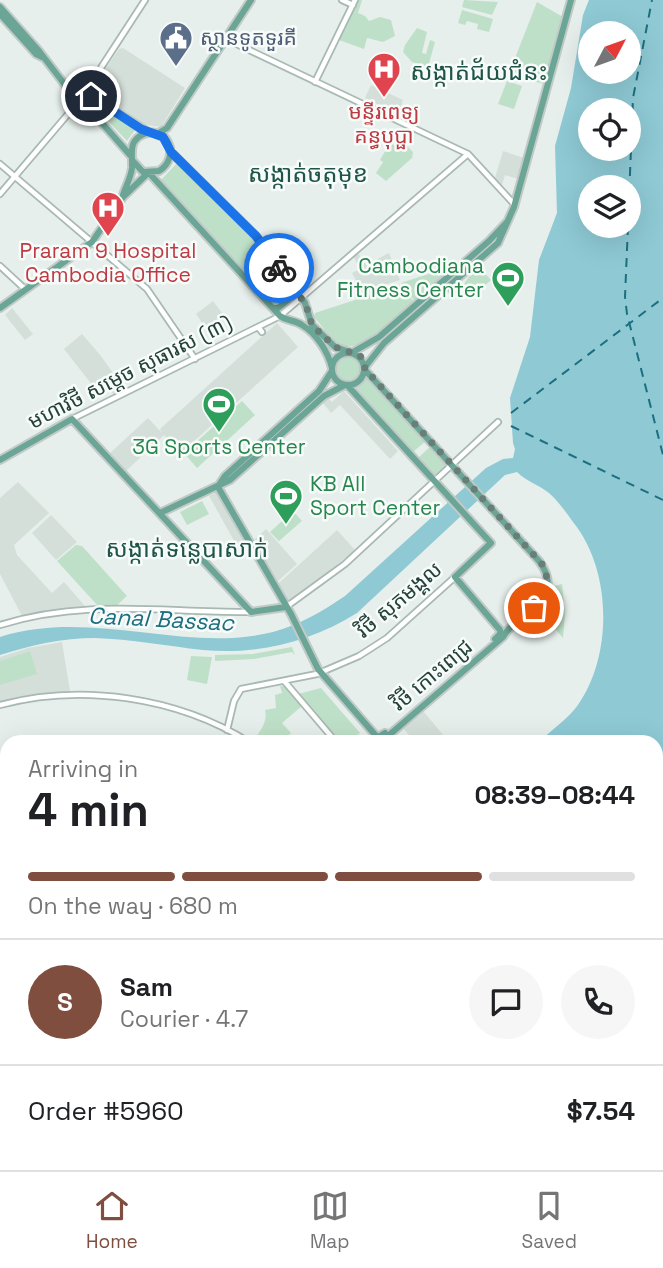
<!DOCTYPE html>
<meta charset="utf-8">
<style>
:root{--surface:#fff;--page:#f6f6f6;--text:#202124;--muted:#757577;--line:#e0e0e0;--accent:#7f4e3f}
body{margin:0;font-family:"Space Grotesk","Noto Sans Khmer",sans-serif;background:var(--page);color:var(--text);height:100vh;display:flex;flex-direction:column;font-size:26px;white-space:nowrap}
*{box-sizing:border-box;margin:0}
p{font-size:23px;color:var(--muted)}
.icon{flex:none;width:38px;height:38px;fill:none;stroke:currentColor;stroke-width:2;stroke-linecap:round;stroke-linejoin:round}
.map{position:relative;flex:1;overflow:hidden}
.side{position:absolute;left:0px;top:735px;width:663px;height:436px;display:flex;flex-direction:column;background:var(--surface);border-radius:21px 21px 0 0;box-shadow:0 7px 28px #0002}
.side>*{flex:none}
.needle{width:46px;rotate:49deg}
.tools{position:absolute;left:578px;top:21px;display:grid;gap:14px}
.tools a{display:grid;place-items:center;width:63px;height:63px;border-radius:50%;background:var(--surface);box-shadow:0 7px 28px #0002;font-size:35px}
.pin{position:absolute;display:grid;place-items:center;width:60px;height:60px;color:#fff;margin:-30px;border:4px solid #fff;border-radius:50%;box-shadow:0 2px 7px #0007}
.courier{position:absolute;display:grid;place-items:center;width:70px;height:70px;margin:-35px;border:5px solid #1a73e8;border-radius:50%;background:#fff;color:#222;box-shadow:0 2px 9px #0007}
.overview em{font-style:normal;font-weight:700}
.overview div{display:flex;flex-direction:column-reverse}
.overview{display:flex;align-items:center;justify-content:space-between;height:119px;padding:0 28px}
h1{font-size:46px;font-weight:700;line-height:52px}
.bar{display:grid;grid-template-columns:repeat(4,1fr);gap:10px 7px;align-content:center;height:84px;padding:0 28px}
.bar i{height:9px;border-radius:5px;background:var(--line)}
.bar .current{background:var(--accent)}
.bar p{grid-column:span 4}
.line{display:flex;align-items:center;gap:18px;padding:0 28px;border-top:2px solid var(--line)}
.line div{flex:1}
.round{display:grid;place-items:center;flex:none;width:74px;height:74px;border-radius:37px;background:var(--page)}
.menu{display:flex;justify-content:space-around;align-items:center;height:98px;border-top:2px solid var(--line);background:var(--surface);font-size:19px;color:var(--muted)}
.menu a{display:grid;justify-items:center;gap:4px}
.menu .current{color:var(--accent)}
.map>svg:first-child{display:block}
.built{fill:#d4dfda}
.green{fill:#bfe0c8}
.water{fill:#8ec9d4;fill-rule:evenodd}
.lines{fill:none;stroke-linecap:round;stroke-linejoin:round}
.ferry{stroke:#1c6f80;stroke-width:2;stroke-dasharray:9 7;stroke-linecap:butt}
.minor-casing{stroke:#a8b8b2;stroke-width:8}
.major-casing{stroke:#c2cac8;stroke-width:10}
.minor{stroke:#fff;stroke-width:4.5}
.major{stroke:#6aa596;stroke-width:6}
.done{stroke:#687f78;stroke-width:7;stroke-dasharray:0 12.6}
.route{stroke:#1a73e8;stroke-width:9}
.labels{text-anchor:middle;stroke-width:5;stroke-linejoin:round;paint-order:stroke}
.service-label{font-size:21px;fill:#4e5e75;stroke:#f7fbf9;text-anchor:start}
.health-label{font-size:21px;fill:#be3a42;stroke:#f7fbf9}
.leisure-label{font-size:21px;fill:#27864d;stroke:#f7fbf9;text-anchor:end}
.street-label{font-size:21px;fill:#24423a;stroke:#f7fbf9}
.water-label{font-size:23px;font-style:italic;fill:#1c6f80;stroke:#f7fbf9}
.quarter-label{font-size:24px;fill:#1f5548;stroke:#f7fbf9}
</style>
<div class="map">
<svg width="663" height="1170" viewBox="0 0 663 1170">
<rect width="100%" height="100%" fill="#e6efeb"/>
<path class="built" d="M123 48 185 88 161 127 146 125 101 95 107 82 100 77 119 49Z
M371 85 403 100 399 112 395 113 365 98Z
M503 151 524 158 518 179 505 175 502 185 495 178Z
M358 253 366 265 389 253 400 280 362 292 352 273 360 269 353 256Z
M213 301 225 317 207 330 196 314Z
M12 308 33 334 25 340 5 315Z
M277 323 298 347 181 453 164 435 125 472 109 454 148 418 162 433 160 429Z
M82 334 101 356 124 389 113 394 106 384 97 391 64 349Z
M344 391 398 451 390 459 340 405 331 413 323 403 328 398 332 402Z
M18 482 49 513 14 545 17 555 52 593 64 582 85 606 22 616 0 574V498Z
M217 492 251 550 242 555 209 496Z
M51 515 77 542 56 560 32 533Z
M266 529 297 564 278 581 254 540Z
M337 530 355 550 290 603 279 583Z
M62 642 70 691 0 702V657L28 648Z
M424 712 449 742H415L404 729Z"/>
<path class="green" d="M359 0H362L358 13 365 16 369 21 380 17 391 20 395 36 383 42 367 38 364 49 339 40Z
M464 0 498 2 492 15 462 7Z
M537 2 563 17 545 84 508 76Z
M462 10 493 19 489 32 477 29 478 24 467 21 465 25 458 23Z
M417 28 427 32 422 53 426 54 430 40 435 42 428 67 412 62 403 52 405 45Z
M507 81 522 86 514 109 498 104Z
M90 99 135 130 127 141 88 100Z
M403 142 413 152 412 158 386 181 376 173 383 162 380 160 390 143 400 148Z
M177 163 253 239 292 292 276 306 161 180Z
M446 268 449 272 416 303 401 283Z
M480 268 491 280 471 298 462 287 470 275Z
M401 285 414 302C399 316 358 360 336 342 328 335 321 325 314 317L315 313Z
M350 356 359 360 362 369 355 379 343 381 336 376C334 365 340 359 350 356Z
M367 376 426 441 413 452 354 388 360 385Z
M242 401 255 415 197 468 184 453Z
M431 446 447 464 434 476 418 458Z
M202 501 209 514 187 525 180 512Z
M293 511 302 521 279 541 270 532Z
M76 545 82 546 127 596 117 605 98 606 57 561Z
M562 584 565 613 563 638 538 609 547 598 551 587Z
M292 647 295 655 292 652 254 659 215 661V655L253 654Z
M30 651 37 674 0 685V661Z
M191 656 212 657 207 684 187 680Z
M280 686H284L302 706 282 723 291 733 281 742H264L266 740 262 737 258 742 254 740C260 731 268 722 265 710L276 708 275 695 282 693Z
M321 688 360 733 347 742H339L298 694Z
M84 1164H166L173 1170H65Z
M220 1164H337L339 1170H223Z"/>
<path class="water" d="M589 0H663V1170H643L641 1164H656V742H539C551 730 568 719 578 705 613 655 612 570 573 522 566 512 558 501 549 493 539 485 526 481 517 472L505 475 357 613C311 642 257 655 203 650 167 646 131 639 95 638 62 638 31 645 0 655V637C92 608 184 654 273 632 299 625 323 611 345 596L486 468 503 459 513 458 515 449 513 443 510 398 530 337 539 260 557 213 555 146 571 88 583 15ZM590 33H628V72H590ZM590 110H628V149H590ZM590 187H628V226H590Z
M0 848 7 852V948L0 945Z"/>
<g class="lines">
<path class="ferry" d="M628 224 633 98 652 0
M628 226 625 297 627 314 663 455
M511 413 663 298
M511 426 663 500"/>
<defs>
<path id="minor" d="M342 0 353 5
M226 39 468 154 514 204
M315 82 355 0
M0 164 147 289 195 359
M0 194 80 100 145 0
M0 266 26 290
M258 327 262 332
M72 419 280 316 468 154
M286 607 345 564 498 422
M0 625C86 598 164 613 251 612
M285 682 336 742
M0 705C81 683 177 697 249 742
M227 730 234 701 241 689 317 674 359 656 387 638 455 577
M233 1164 238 1170
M31 1170 37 1164"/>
<path id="major" d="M0 7 39 51 72 94 87 106 130 155
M0 14 36 54 42 57
M68 86 81 94 94 97 148 132
M157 134 167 128 251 0
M171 152 256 236 305 303 312 325 335 347 350 352
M149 173 280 316C287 321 295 320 302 325 317 334 328 352 332 368
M123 195C126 186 131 177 132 168 133 155 127 141 144 134 168 125 181 157 159 171L143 172 132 160
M0 308 92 242 123 197 148 173
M273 308H278L294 295 295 290
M353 352 379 337 489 241 507 222
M332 369a16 16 0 1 1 32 0a16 16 0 1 1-32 0Z
M365 367 384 343 498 243 514 207 571 0
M365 370 539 561C568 600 517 611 503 637L381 742
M347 385 491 543 455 577 500 630V634L495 639
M0 460 72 419 251 612 286 607
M219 485 225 476 319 391 332 371
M218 487 291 614 318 669 377 737
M160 513 230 480 324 396 345 385
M373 740 385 733
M0 778 7 784
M561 1164 562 1170
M565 1164 567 1170"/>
</defs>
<use href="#minor" class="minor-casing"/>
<use href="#major" class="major-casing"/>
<use href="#minor" class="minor"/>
<use href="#major" class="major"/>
</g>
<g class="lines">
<path class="done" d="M279 268 306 305 312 325 335 347 359 355 364 360 365 369 542 564C551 581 548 594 534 608"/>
<path class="route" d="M91 96 141 129 163 137 171 152 256 236 279 268"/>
</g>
<defs>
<symbol id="civic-pin" viewBox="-11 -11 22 30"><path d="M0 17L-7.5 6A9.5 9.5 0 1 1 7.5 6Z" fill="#5c6f8a" stroke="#f7fbf9"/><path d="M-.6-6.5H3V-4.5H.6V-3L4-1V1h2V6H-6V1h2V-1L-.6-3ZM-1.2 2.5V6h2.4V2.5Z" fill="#fff"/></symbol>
<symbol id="hospital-pin" viewBox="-11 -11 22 30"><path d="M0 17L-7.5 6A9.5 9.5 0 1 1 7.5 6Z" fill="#e0444e" stroke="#f7fbf9"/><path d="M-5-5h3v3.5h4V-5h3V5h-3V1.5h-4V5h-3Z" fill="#fff"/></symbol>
<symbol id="stadium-pin" viewBox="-11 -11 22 30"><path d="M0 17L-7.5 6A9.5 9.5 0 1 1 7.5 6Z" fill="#2e9e5b" stroke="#f7fbf9"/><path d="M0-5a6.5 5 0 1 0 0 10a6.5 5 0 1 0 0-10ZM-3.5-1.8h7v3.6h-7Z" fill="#fff"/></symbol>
</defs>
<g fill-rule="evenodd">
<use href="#civic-pin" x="157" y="19" width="38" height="52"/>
<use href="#hospital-pin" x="365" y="50" width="38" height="52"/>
<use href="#hospital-pin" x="89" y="189" width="38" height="52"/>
<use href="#stadium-pin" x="489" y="259" width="38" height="52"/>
<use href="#stadium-pin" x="200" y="385" width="38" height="52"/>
<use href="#stadium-pin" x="267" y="477" width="38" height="52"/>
</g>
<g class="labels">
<g class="service-label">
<text x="200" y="45">ស្ថានទូតទួរគី</text>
</g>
<g class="health-label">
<text x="384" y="119">មន្ទីរពេទ្យ<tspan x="384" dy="24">គន្ធបុប្ផា</tspan></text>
<text x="108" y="258">Praram 9 Hospital<tspan x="108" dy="24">Cambodia Office</tspan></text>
</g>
<g class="leisure-label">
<text x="484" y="273">Cambodiana<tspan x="484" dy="24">Fitness Center</tspan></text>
<text x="219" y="454" text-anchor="middle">3G Sports Center</text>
<text x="310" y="491" text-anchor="start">KB All<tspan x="310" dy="24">Sport Center</tspan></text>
</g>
<g class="street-label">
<text transform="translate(130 372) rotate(-27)" y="7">មហាវិថី សម្តេច សុធារស (៣)</text>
<text transform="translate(399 600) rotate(-40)" y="7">វិថី សុភមង្គល</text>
<text transform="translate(432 675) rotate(-40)" y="7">វិថី កោះពេជ្រ</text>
</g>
<g class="water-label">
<text transform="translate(161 619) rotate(3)" y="8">Canal Bassac</text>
</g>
<g class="quarter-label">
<text x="479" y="80">សង្កាត់ជ័យជំនះ</text>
<text x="308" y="182">សង្កាត់ចតុមុខ</text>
<text x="187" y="557">សង្កាត់ទន្លេបាសាក់</text>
</g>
</g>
</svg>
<div class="tools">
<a><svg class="needle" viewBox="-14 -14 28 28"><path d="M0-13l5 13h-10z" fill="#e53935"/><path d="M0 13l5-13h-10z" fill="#757577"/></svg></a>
<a><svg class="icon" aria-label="locate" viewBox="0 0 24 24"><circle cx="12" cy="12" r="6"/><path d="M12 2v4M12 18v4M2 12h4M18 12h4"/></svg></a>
<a><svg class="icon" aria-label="layers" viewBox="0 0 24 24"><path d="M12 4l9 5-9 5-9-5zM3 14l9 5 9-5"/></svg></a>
</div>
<div class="pin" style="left:534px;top:608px;background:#ea580c"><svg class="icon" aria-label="bag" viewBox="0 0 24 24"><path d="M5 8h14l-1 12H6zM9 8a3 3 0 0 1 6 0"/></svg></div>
<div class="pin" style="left:91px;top:96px;background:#1f2937"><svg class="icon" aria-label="home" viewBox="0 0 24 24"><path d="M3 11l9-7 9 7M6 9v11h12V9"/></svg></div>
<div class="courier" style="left:279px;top:268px"><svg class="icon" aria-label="bike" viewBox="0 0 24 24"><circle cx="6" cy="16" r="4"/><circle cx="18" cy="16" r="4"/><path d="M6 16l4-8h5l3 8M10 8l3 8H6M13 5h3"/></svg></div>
<section class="side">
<div class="overview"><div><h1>4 min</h1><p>Arriving in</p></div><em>08:39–08:44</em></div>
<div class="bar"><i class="current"></i><i class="current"></i><i class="current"></i><i></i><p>On the way · 680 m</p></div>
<div class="line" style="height:126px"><b class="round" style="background:var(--accent);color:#fff">S</b><div><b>Sam</b><p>Courier · 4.7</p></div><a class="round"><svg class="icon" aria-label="chat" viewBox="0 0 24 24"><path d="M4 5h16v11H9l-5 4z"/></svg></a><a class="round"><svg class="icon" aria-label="phone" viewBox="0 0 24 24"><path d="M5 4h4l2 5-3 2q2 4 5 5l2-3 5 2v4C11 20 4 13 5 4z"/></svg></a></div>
<div class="line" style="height:91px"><div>Order #5960</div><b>$7.54</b></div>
</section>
</div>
<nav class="menu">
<a class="current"><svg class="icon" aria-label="home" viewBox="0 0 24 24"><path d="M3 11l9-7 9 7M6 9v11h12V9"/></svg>Home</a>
<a><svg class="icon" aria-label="map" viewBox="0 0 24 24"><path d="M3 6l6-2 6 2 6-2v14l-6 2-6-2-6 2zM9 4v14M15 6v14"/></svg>Map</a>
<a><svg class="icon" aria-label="saved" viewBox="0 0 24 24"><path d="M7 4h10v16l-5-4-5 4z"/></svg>Saved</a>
</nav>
